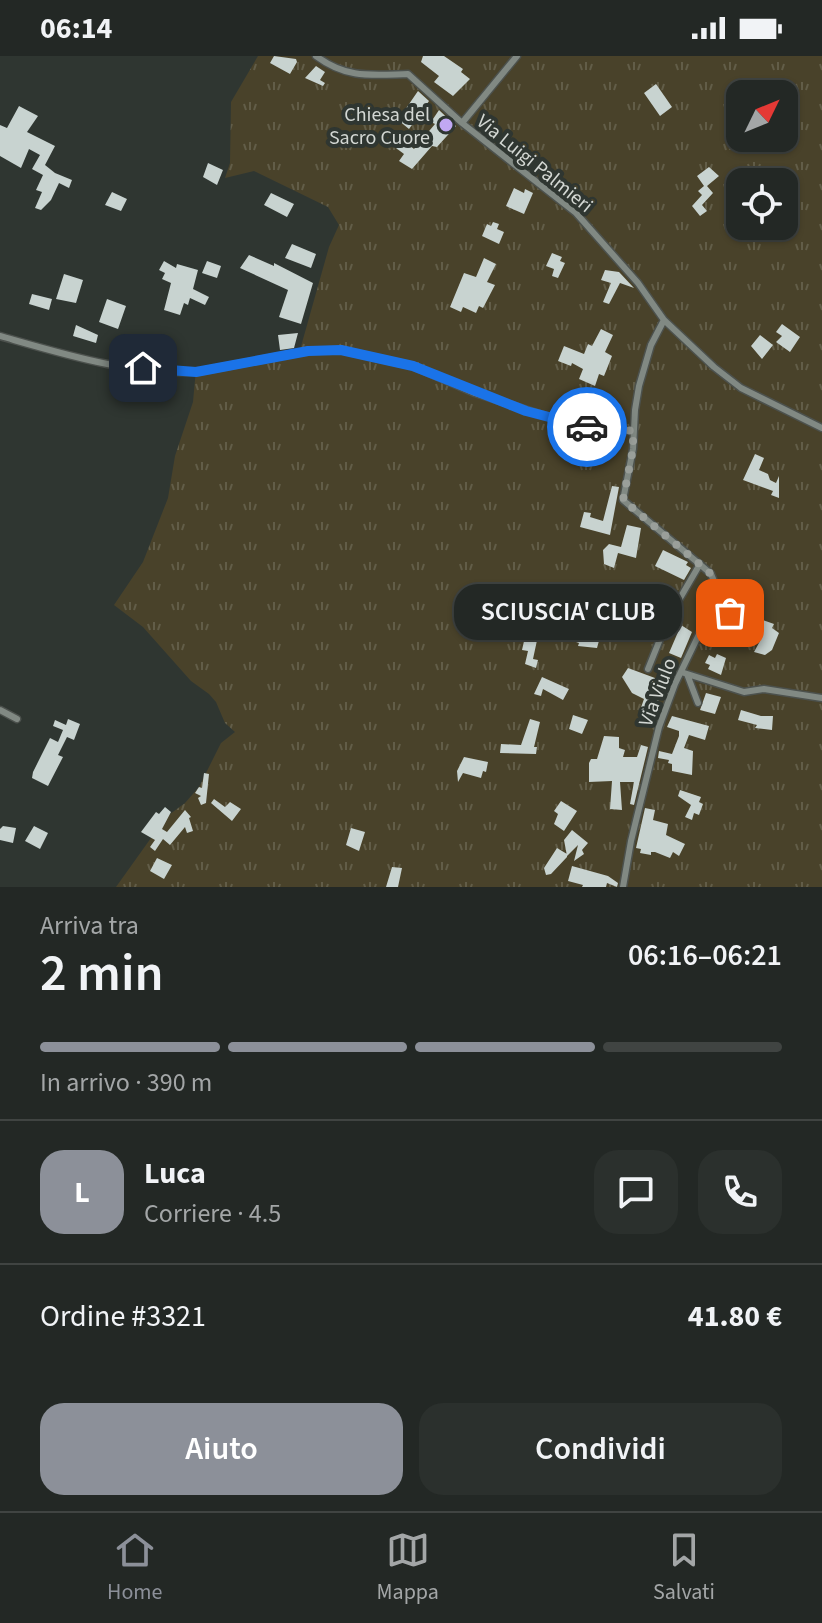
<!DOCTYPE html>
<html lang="it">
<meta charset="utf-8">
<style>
:root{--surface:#232825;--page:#2b302d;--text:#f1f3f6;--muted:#a3a6a7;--line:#404442;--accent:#8c9099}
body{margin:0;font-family:"Source Sans 3",sans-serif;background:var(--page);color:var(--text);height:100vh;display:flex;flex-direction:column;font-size:30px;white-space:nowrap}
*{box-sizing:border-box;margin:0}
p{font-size:26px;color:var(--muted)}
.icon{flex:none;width:44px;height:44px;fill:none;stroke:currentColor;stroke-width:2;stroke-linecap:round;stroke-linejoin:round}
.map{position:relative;height:831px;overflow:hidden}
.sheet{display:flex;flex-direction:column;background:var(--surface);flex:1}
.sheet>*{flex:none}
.needle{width:52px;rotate:47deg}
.buttons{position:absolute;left:726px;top:24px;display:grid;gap:16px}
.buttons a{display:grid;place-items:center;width:72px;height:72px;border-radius:16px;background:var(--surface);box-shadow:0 2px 6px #0004,0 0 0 2px var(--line);font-size:40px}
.pin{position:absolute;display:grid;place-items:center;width:68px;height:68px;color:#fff;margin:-34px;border-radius:16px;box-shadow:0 4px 12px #0006}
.courier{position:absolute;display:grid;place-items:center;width:80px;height:80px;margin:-40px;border:6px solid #1a73e8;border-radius:50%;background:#fff;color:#222;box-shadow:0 2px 10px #0007}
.bubble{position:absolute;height:56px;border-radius:24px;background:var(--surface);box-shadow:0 2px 6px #0004,0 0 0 2px var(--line);font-size:26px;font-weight:600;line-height:56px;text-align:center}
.head em{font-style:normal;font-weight:600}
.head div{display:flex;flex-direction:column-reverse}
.head{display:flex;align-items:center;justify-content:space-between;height:136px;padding:0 40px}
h1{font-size:52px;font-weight:600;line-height:60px}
.bar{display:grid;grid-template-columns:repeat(4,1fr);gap:12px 8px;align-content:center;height:96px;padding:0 40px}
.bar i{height:10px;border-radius:6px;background:var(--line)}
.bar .on{background:var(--accent)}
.bar p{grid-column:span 4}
.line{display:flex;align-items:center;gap:20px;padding:0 40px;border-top:2px solid var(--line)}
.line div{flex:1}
.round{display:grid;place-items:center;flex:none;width:84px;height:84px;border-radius:24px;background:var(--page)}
.button{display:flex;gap:16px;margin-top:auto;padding:16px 40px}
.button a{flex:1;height:92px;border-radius:24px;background:var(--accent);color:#fff;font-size:32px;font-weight:600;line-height:92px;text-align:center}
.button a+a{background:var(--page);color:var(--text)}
.status{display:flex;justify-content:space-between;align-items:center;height:56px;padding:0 40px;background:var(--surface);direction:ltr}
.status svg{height:22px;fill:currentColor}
.tab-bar{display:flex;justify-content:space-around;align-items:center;height:112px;border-top:2px solid var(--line);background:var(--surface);font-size:22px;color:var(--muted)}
.tab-bar a{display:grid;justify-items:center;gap:4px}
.tab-bar .on{color:var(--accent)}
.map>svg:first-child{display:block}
.park{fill:url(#park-tufts);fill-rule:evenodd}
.building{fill:#c8d3d0}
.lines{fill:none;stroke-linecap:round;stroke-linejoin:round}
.minor-casing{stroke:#4c514d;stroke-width:9}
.minor{stroke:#818983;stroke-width:6}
.done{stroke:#9a9f9a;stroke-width:8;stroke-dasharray:0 14.4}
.route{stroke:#1a73e8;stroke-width:10}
.poi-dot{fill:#c1a8f3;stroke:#2f3631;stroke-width:3}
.labels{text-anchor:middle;stroke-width:8;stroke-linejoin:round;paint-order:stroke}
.poi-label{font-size:20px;fill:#d3d7d3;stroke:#2f3631;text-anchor:end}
.street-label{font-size:20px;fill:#d3d7d3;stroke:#2f3631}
</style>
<div class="status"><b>06:14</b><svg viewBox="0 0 49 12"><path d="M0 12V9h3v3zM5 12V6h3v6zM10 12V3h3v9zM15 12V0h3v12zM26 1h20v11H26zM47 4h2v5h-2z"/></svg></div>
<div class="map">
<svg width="822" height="831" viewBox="0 0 822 831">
<defs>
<pattern id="park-tufts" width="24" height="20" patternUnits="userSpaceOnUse" patternTransform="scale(2)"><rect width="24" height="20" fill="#49422a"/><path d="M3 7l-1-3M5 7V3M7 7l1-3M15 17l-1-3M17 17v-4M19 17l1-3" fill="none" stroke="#625d48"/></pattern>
</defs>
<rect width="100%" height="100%" fill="#2f3631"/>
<path class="park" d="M258 0H822V831H116L166 761 185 747 199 731 221 687 235 676 225 667 216 646 209 638 191 625 143 571 114 549 143 506 168 442 175 400 193 346 196 313 300 294 329 191 339 169 328 151 254 115 225 122 230 107 231 46ZM740 38H784V82H740ZM740 126H784V170H740Z"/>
<path class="building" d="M274 0 296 3 297 6 290 18 270 7Z
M423 0H444L463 13 461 16 470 23 453 40 434 26 439 20 421 6Z
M316 10 325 16 320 24 325 27 323 30 305 22Z
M656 28 672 51 660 60 644 37Z
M418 35 429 45 409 73 398 64Z
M19 50 38 60 27 76 55 90 45 109 55 117 72 124 69 132 59 127 51 144 41 154 35 152 42 136 36 134 43 119 32 113 40 99 29 93 21 112 0 100V69L7 72Z
M439 54 456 70 437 91 432 90 412 113 399 105 404 98 396 92 397 87 401 82 414 93 435 68 431 66Z
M208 107 223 114 217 129 203 121Z
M709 111 719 120 707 130 713 137 702 149 707 155 700 160 692 150 702 139 698 135 704 130 697 120Z
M514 132 524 137 525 133 533 137 524 158 506 150Z
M112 136 127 143 121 155 105 149Z
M271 137 294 148 287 161 264 149Z
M493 166 499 168 497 173 504 176 499 188 482 180 487 168 491 170Z
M292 188 316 198 311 212 285 202Z
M552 197 562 201 560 205 565 207 558 222 552 220 554 213 546 210Z
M249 199 274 210V207L313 227 301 268 279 261 288 234 240 212Z
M484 202 496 208 487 226 495 229 483 252 479 250 476 257 463 251 461 256 450 251 464 217 476 221Z
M164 205 176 212 177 208 198 214 193 233 209 241 205 249 190 242 188 249 184 247 180 259 164 254 171 227 162 223 165 217 159 214Z
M207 205 221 210 217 222 202 217Z
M605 214 619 216 634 232 620 227 609 248 603 246 611 227 601 224Z
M64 218 83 224 76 247 56 243Z
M32 238 52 243 49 254 29 248Z
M107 243 126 250 118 273 99 266Z
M782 268 800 281 790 296 776 286 782 280 776 276Z
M76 269 98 279 96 287 73 280Z
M601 273 613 279 605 296 612 300 604 320 599 318 595 330 579 323 583 313 572 307 571 310 558 305 564 290 584 298 588 288 592 290Z
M298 277 294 292 280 294 278 279Z
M760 279 773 289 762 303 751 290Z
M572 341 585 345 580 362 567 359 568 356 562 355 564 348 569 350Z
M755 398 764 402 759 414 768 418 770 424 776 427 779 420V442L771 439 773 435 743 424Z
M612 430 619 431 610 479 580 471 584 456 591 457 590 461 603 465Z
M627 469 641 472 636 502 618 497 614 512 604 508 603 494 609 488 621 491Z
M663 494 688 506 686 509 691 512 684 524 655 510Z
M482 528 512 536 507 556 515 557 501 576 493 573 504 550 476 543Z
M522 533 537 535 534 553 522 552Z
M741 534 752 540 746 549 750 551 744 561 723 546 725 542 734 547Z
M760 563 774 568 772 572 779 577 772 594 765 599 754 596 760 585 750 579Z
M681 569 692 576 681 602 669 597Z
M527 572 539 575 533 603 538 604 536 612 525 608 528 595 522 594Z
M579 575 600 581 597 592 578 590 579 587 576 586Z
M717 598 726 602 721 619 708 613 710 609 705 607 709 599 715 602Z
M628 612 655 622 648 633 661 637 651 665 638 660 644 643 632 637 622 621Z
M542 621 569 633 563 644 543 633 541 640 534 638Z
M706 637 721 641 715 658 700 654Z
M741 654 761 660H773L772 674 755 672 757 669 738 664Z
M573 659 588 664 582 678 569 673Z
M672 660 709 670 705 684 689 679 684 692 693 695 692 719 672 715V708L668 707 669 704 658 702 659 695 672 698 679 680V675L667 671Z
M68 663 80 668 74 684 67 681 58 699 63 701 48 730 32 722 33 716 50 682 58 686 63 674 53 670 55 664 66 669Z
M530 663 540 666 534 691H537L536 698 500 697 501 688 521 689Z
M604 680 619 681V692L625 694 623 701H637L641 689 648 691 634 749 630 748 634 726H620L622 754 610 753 612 725 589 726V707L591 703H597Z
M464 701 488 706 486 716 483 715 481 722 463 717 458 726 457 715Z
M204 717 209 718 206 747 201 749 198 742 201 740 195 737 199 731 202 732Z
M680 734 701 741 699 746 703 748 699 759 694 757 692 764 685 761 691 749 678 740Z
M214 743 225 751 230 746 241 753 232 765 211 747Z
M561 745 577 755 564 775 554 768 558 758 554 755Z
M165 751 171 756 162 773 167 776 185 754 191 761 189 762 193 775 187 777 185 771 170 789 163 783 155 795 150 791 155 784 141 776 156 756 159 758Z
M645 752 655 754 653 764 668 768 666 779 685 788 679 800 673 796 670 802 655 796H651V799L640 797 641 793 636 792Z
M3 770 16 772 13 787 0 784V773Z
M34 770 48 777 40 793 25 785Z
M351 772 365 776 359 795 346 789Z
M572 774 588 787 582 794 584 798 574 805 578 789 567 800 564 784Z
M557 792 567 798V801L551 818 546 819 544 812Z
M157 802 172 809 164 823 150 815Z
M572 810 608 820 618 827 617 831 607 827 606 831H582L583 829 568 825Z
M392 811 402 812 398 831H386Z"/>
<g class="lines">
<defs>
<path id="minor" d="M316 0C347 23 371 19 408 18L462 67 576 157 638 227 664 264 714 311 741 332 822 372
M462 67 517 0
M0 280C63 298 136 321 202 315L308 295 341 294 413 310 475 337 555 363 618 376 633 374
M715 549 730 557 741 572
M648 613 669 561 700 508
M681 616 744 636 764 633 822 642
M687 618 698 647
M0 654 17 663
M623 831 631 785 659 671 675 628 719 537 711 518 703 511 623 444 633 393 635 354 639 330 651 289 664 264"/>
</defs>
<use href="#minor" class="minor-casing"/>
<use href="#minor" class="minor"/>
</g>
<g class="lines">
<path class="done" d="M587 371 618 376 633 374V393L623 444 703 511 711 518 719 537 715 549 730 557"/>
<path class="route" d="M143 312 196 316 308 295 341 294 413 310 526 355 587 371"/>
</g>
<circle class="poi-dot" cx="446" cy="69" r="8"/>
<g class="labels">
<g class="poi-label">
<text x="430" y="65">Chiesa del<tspan x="430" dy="23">Sacro Cuore</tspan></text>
</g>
<g class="street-label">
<text transform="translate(535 107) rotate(39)" y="7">Via Luigi Palmieri</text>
<text transform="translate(657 636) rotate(-69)" y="7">Via Viulo</text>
</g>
</g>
</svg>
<div class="buttons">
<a><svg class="needle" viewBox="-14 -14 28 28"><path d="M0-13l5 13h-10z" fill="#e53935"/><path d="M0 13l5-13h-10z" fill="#a3a6a7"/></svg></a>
<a><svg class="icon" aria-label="locate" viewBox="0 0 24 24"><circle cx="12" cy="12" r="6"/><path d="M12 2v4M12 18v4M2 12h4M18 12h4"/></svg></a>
</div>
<div class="pin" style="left:730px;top:557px;background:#ea580c"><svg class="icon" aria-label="bag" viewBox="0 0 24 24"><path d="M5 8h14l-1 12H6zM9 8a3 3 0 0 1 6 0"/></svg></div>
<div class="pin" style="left:143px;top:312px;background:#1f2937"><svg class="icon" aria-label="home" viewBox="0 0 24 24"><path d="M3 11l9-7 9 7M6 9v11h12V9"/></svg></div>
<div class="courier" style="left:587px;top:371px"><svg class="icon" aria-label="car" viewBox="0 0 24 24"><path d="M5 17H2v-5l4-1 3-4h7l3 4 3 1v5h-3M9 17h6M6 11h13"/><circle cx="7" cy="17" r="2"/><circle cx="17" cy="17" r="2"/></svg></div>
<div class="bubble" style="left:454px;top:528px;width:228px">SCIUSCIA' CLUB</div>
</div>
<section class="sheet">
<div class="head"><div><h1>2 min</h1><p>Arriva tra</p></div><em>06:16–06:21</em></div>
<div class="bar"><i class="on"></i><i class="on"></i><i class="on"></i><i></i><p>In arrivo · 390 m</p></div>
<div class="line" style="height:144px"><b class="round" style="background:var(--accent);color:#fff">L</b><div><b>Luca</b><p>Corriere · 4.5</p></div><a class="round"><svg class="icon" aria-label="chat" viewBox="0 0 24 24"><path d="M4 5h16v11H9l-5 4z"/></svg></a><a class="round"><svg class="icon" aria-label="phone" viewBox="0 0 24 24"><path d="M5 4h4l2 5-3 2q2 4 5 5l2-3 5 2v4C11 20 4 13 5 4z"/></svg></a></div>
<div class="line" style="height:104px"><div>Ordine #3321</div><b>41.80 €</b></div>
<div class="button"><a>Aiuto</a><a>Condividi</a></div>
</section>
<nav class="tab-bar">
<a class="on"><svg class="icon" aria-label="home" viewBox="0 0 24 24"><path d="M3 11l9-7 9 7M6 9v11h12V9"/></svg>Home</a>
<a><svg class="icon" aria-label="map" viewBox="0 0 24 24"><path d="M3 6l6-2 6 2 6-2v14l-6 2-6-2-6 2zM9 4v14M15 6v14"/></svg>Mappa</a>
<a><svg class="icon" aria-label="saved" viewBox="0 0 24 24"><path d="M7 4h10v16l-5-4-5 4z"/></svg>Salvati</a>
</nav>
